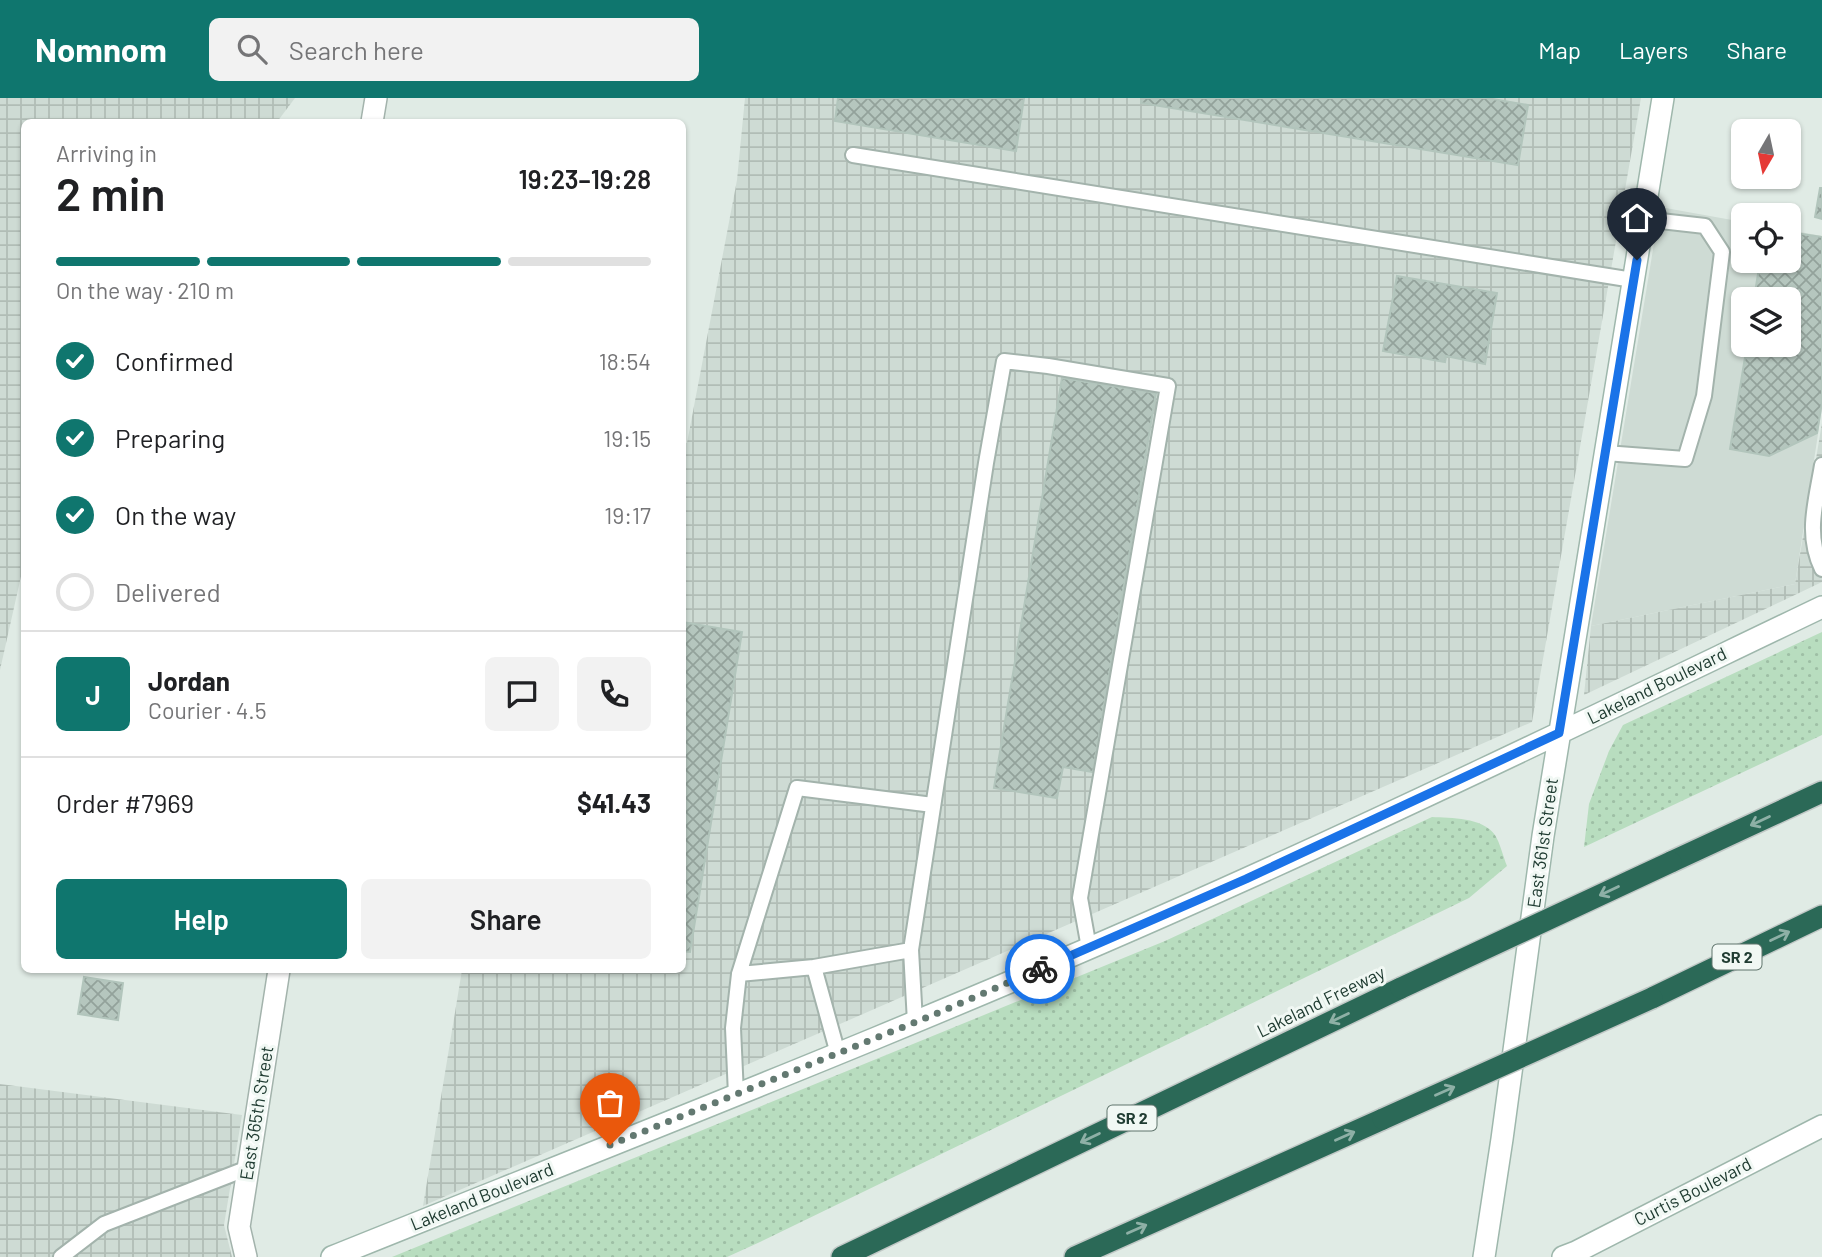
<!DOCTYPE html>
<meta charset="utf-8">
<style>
:root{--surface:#fff;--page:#f2f2f2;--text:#202124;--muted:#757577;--line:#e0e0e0;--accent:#0f766e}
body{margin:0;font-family:Barlow,sans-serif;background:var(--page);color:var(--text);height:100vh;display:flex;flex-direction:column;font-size:26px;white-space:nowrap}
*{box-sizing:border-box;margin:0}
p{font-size:23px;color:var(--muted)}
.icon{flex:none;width:38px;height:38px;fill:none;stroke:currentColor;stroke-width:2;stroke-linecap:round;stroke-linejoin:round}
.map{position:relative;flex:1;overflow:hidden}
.details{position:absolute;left:21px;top:21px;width:665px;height:854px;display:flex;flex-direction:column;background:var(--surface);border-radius:10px;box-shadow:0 2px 5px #0004}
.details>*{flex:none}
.needle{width:46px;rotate:189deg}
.tools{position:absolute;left:1731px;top:21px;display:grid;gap:14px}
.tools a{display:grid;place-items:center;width:70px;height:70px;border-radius:10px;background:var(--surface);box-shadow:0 2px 5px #0004;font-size:35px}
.pin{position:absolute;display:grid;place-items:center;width:60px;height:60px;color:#fff;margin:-72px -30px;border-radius:50% 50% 50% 0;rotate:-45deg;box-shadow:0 0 7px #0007}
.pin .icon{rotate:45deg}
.courier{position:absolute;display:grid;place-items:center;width:70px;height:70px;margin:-35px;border:5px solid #1a73e8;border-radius:50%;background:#fff;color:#222;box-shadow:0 2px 9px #0007}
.overview em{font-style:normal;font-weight:600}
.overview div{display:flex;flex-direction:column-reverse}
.overview{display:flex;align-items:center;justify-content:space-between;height:119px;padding:0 35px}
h1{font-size:46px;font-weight:600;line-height:52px}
.bar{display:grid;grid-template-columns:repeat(4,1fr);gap:10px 7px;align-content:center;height:84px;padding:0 35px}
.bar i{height:9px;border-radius:5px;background:var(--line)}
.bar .on{background:var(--accent)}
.bar p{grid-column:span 4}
.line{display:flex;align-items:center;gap:18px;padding:0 35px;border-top:2px solid var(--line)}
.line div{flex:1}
.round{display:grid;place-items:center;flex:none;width:74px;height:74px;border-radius:10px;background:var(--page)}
ol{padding:0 35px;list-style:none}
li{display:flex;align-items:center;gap:21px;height:77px}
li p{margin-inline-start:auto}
li .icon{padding:7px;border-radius:50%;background:var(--accent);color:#fff;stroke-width:4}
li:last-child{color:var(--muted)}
li i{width:38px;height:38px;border:4px solid var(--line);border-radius:50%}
.action{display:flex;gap:14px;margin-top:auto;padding:14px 35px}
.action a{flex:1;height:80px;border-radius:10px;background:var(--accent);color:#fff;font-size:28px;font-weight:600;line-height:80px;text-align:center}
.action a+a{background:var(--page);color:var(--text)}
header{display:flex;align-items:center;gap:42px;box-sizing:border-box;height:98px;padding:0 35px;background:var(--accent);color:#fff}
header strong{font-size:33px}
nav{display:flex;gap:38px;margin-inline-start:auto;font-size:24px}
.search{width:490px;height:63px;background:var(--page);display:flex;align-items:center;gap:18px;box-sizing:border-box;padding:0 24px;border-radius:10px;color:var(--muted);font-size:26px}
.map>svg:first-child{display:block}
.built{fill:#cedbd4;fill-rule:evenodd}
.industrial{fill:url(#industrial-grid)}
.grass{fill:url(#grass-dots)}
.building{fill:url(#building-cross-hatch);stroke:#b2c5bc;stroke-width:2}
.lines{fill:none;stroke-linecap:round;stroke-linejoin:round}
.lane-casing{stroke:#a3b3ac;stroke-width:18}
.street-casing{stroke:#a3b3ac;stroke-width:24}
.secondary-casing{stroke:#9eb7ac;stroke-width:24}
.highway-casing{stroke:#c1c8c6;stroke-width:24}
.lane{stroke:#fff;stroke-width:14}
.street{stroke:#fff;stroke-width:21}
.secondary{stroke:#fff;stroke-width:21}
.highway{stroke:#2b6957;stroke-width:21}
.highway-bridge-casing{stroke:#c1c8c6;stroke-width:24;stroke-linecap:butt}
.highway-bridge{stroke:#2b6957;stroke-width:21}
.oneway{stroke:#8eb0a6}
.done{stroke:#637971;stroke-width:7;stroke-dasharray:0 12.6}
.route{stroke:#1a73e8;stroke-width:9}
.labels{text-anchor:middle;stroke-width:6;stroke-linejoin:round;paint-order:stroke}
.shield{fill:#f1f8f4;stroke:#5f746c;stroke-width:2}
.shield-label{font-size:16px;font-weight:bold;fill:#203c32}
.street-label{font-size:18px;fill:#203c32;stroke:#f1f8f4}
</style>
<header>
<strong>Nomnom</strong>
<div class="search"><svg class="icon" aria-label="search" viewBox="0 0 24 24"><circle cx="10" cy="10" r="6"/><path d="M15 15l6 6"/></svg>Search here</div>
<nav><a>Map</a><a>Layers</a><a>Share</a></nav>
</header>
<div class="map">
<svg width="1822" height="1159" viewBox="0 0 1822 1159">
<defs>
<pattern id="industrial-grid" width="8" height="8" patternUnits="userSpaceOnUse" patternTransform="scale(1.75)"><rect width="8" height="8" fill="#cedbd4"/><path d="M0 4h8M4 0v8" fill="none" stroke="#b1bdb6"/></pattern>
<pattern id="grass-dots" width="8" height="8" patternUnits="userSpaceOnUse" patternTransform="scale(1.75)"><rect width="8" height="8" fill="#b8ddbf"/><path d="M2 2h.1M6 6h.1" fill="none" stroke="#9ebfa5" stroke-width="1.8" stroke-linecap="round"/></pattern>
<pattern id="building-cross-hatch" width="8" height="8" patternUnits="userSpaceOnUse" patternTransform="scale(1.75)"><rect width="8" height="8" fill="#b5c6be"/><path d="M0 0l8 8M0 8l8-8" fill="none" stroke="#93a29b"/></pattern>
</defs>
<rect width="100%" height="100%" fill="#e0ebe5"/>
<path class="built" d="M1660 109 1743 124V163H1788L1789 132 1822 138V310L1795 486 1591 528ZM1743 201H1788V247H1743Z"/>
<path class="industrial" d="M0 0H295L277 24H24V465L0 572Z
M745 0H1641L1532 624 423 1108 462 872H682L683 345H687L737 82Z
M1822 325V484L1584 597 1591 528 1795 486Z
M0 986 242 1017 224 1127 232 1159H0Z"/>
<path class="grass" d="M1822 534V637L1584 749 1589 706 1609 653 1623 627Z
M1432 719C1451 720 1482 719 1495 737 1500 745 1503 758 1507 768L1469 800 760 1144 727 1159H392L1165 843Z"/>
<path class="building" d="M838 0H1024L1016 53 835 23Z
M1141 0H1487L1528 7 1518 67 1141 5Z
M1820 90H1822V121L1815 119Z
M1788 134 1822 139V304L1817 335 1769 358 1730 351 1747 247H1788V201H1754L1760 163H1788Z
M1397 178 1497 195 1485 266 1446 258 1445 264 1383 253Z
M1062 280 1156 295 1093 674 1063 669 1057 700 994 690Z
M682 524 742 534 690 854 682 853Z
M84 879 123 885 118 922 78 916Z"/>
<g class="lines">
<defs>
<path id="lane" d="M853 57 1633 182
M1605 355 1685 361 1704 298 1722 154 1705 128 1643 121
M1822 367C1816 404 1805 436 1822 471
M814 869 911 852
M739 876 814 869 838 956
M915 924 911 852 986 365 1004 263 1048 268 1168 288 1080 800 1089 850
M736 997 733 930 739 876 797 690 933 707
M61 1159 104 1126 248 1070"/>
<path id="street" d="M372 24 376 0
M246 1159 239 1129 279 872"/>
<path id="secondary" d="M332 1159C638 1036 945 917 1246 781 1439 694 1630 601 1822 509
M1484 1159 1502 1041 1543 738 1663 0
M1563 1159 1576 1154 1822 1028"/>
<path id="highway" d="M1671 764 1822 694
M1652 900 1822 818
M842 1159 1401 890
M1075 1159 1383 1021"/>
</defs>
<use href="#lane" class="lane-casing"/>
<use href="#street" class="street-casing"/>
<use href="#secondary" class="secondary-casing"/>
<use href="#highway" class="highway-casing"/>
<use href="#lane" class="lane"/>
<use href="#street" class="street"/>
<use href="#secondary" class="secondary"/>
<use href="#highway" class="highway"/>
<defs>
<path id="highway-bridge" d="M1401 890 1671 764
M1383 1021 1652 900"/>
</defs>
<use href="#highway-bridge" class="highway-bridge-casing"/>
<use href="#highway-bridge" class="highway-bridge"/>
</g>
<defs><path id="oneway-shaft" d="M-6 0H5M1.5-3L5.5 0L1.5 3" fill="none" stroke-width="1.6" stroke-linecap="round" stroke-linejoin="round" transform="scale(1.75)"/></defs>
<g class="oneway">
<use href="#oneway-shaft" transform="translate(1760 723) rotate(155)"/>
<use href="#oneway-shaft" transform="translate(1609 793) rotate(155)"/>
<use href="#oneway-shaft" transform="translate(1780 838) rotate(-26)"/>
<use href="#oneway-shaft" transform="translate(1339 920) rotate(154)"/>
<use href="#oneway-shaft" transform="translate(1445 993) rotate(-24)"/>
<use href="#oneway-shaft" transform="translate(1345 1038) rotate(-24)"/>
<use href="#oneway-shaft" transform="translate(1090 1040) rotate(154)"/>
<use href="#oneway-shaft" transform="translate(1137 1131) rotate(-24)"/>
</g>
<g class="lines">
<path class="done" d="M610 1047 933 917 1040 871"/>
<path class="route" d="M1040 871 1246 781 1559 635 1637 162"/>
</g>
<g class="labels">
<g class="shield">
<rect x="1712.5" y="846.5" width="49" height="25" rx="5"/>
<rect x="1107.5" y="1007.5" width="49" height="25" rx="5"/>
</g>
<g class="shield-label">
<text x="1737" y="865">SR 2</text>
<text x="1132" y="1026">SR 2</text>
</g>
<g class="street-label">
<text transform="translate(1657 588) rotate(-26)" y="6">Lakeland Boulevard</text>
<text transform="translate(1543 745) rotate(-82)" y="6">East 361st Street</text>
<text transform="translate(1321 904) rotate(-26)" y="6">Lakeland Freeway</text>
<text transform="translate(257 1015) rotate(-81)" y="6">East 365th Street</text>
<text transform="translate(1693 1094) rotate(-27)" y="6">Curtis Boulevard</text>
<text transform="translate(482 1099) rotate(-22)" y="6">Lakeland Boulevard</text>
</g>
</g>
</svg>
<div class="tools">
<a><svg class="needle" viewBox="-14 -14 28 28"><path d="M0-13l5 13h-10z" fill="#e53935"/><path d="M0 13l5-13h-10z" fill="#757577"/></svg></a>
<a><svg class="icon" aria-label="locate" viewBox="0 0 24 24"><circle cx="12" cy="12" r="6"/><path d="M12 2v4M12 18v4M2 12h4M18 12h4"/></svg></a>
<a><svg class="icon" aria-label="layers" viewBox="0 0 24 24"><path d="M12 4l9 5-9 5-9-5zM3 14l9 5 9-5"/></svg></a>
</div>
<div class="pin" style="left:610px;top:1047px;background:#ea580c"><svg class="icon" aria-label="bag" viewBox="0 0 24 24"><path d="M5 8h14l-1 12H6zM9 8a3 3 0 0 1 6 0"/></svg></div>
<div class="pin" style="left:1637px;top:162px;background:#1f2937"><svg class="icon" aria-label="home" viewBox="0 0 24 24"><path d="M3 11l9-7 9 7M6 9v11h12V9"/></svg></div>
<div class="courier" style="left:1040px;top:871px"><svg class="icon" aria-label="bike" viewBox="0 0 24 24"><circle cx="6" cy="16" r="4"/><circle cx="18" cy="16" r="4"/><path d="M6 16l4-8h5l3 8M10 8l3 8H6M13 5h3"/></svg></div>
<section class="details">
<div class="overview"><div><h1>2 min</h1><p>Arriving in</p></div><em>19:23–19:28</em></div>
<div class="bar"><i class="on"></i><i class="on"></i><i class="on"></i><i></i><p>On the way · 210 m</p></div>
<ol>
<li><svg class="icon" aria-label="check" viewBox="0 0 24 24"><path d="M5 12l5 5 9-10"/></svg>Confirmed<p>18:54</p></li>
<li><svg class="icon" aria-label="check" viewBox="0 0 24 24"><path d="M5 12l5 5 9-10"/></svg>Preparing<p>19:15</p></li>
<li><svg class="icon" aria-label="check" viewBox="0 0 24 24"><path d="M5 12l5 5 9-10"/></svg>On the way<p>19:17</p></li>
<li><i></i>Delivered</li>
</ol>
<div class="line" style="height:126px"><b class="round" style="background:var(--accent);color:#fff">J</b><div><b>Jordan</b><p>Courier · 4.5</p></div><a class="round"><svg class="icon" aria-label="chat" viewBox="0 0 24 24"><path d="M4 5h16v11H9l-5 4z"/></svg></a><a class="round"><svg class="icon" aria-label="phone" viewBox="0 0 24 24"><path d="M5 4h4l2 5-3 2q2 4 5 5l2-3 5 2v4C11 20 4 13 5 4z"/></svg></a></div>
<div class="line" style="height:91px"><div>Order #7969</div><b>$41.43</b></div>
<div class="action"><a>Help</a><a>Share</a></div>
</section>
</div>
